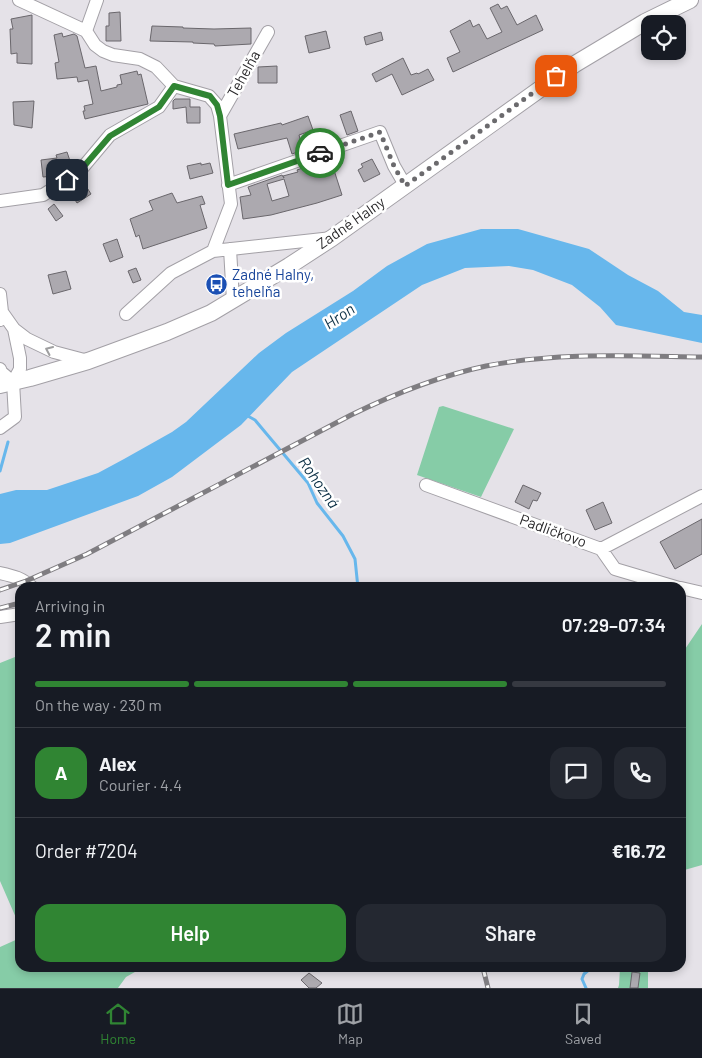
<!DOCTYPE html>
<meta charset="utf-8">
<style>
:root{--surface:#171b24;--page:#242831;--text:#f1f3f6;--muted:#9ea1a6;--line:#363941;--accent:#308533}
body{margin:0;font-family:Barlow,sans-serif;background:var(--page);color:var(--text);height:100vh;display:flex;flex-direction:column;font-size:19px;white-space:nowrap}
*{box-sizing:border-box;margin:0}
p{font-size:16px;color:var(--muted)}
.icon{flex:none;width:28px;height:28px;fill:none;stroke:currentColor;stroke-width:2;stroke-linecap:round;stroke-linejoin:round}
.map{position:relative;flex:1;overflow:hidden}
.drawer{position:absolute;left:15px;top:582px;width:671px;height:390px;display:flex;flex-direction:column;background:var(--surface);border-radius:15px;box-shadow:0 2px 8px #0003}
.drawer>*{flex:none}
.buttons{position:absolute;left:641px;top:15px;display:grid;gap:10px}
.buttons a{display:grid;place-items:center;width:45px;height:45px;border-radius:10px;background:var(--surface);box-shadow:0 2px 8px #0003;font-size:25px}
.pin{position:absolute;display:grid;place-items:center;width:42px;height:42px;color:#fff;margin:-21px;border-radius:10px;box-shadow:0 2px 8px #0006}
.courier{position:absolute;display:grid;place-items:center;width:50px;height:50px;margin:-25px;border:4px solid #308533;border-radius:50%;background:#fff;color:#222;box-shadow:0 1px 6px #0007}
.head em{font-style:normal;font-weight:600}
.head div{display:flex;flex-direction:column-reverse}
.head{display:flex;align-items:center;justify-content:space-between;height:85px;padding:0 20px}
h1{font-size:32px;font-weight:600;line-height:38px}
.bar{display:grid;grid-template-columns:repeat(4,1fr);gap:8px 5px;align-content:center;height:60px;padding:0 20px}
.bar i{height:6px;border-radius:4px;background:var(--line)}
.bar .current{background:var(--accent)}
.bar p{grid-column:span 4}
.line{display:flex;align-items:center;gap:12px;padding:0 20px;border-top:1px solid var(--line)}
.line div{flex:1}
.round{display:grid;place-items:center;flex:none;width:52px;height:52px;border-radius:15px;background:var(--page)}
.button{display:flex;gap:10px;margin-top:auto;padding:10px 20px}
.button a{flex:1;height:58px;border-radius:15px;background:var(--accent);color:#fff;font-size:20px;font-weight:600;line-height:58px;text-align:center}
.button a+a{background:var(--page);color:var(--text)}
.dock{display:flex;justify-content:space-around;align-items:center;height:70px;border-top:1px solid var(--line);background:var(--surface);font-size:14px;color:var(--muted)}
.dock a{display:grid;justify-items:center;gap:2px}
.dock .current{color:var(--accent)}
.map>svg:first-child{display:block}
.green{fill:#86cca7}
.water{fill:#67b7ec}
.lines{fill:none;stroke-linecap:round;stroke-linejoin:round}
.stream{stroke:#67b7ec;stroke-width:3}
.building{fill:#aca9af;stroke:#6a676c;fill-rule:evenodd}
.minor-casing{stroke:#a3a0a6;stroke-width:14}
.major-casing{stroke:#a3a0a6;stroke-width:18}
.minor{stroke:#fff;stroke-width:12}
.major{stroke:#fff;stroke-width:16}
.rail-casing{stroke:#7f7d81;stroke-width:5}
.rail{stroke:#fff;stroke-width:3;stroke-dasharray:9;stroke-linecap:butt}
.oneway{stroke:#9f9fa0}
.done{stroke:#6b6a6d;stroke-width:5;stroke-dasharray:0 9}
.route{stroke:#308533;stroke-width:6}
.labels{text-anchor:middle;stroke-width:5;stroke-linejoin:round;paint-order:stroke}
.street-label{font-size:15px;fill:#2a292b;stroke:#fff}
.transit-label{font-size:15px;fill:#164399;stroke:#fff;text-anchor:start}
.water-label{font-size:16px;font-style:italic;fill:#0a2e44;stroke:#fff}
</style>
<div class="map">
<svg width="702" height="988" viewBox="0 0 702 988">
<rect width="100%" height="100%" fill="#e5e2e8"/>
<path class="green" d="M443 406 514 429 481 497 417 475 439 407Z
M702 624V865L681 871V655Z
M20 655V927L0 881V663Z
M20 938V968H142L126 977 118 988H0V947Z
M620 968H648V988H618L619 985Z"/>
<path class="water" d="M481 229H518L589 249 628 275 658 291 684 312 702 315V343L616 325 600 307 572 285 533 270 509 266 465 268 422 285 292 372 241 425 172 477 138 496 10 543 0 544V494L16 490H47L98 473 124 459 172 432 186 422 259 353 286 333 353 291 387 266 427 244Z"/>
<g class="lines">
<path class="stream" d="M246 415 255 420 265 432 308 483 317 503 343 536 355 559 358 588
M0 471 8 442
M586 988 582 979 584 974 591 968"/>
</g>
<path class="building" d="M498 4 501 9 507 6 517 25 536 15 543 30 453 72 447 58 460 52 450 31 470 20 473 27 479 24 487 39 502 32 490 8Z
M120 12 121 41H106V26H109V13Z
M32 15V64L17 63V53L11 54 10 29H13L11 19Z
M152 26 183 27V28L214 29 251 28V44L215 46 214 44 193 43V42L150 41Z
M326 31 330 48 309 53 305 36Z
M381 32 383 40 366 45 364 37Z
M62 33 63 37 74 34 77 36 85 68 96 66 101 91 117 87V85L122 84 120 75 137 71 138 75 141 74 148 104 85 119 83 111H85L84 106 93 104 88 80 78 82 77 77 57 79 55 63 59 62 54 35Z
M403 58 411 75 417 73 418 74 428 69 434 80 402 95 392 74 376 82 372 74Z
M277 66V83H258V67Z
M175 99H190V107H200V123H187L186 107 173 109V101Z
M34 101 32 128 14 125 13 102Z
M351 111 358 131 347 135 340 115Z
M308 116 313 130 299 135 303 150 292 154 287 138 238 149 234 134 281 123 282 125Z
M67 152 72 167 54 176 43 177 41 160 57 158 56 155Z
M340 155 342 164 333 167 342 195 317 203 271 215 243 219 240 197 251 195 248 187 282 175 284 178 283 176 298 172 297 170ZM284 179 289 196 272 201 267 184Z
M372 159 380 174 364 182 358 170 363 167 361 164Z
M201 163V165L210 163 213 173 190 179 187 166Z
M84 183 91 194 77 203 68 189Z
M172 193 177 203 202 196 205 204 200 205 207 228 143 249 139 235 136 237 130 219 153 210 149 201Z
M54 204 63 216 56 221 48 209Z
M117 239 123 257 110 262 103 244Z
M136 268 141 280 133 283 128 271Z
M66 271 71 289 53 294 48 275Z
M523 485 541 493 537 501 533 500 529 509 515 502Z
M603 502 612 523 595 530 586 510Z
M702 519V554L675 569 660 542Z
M632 972 640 973 638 988H630Z
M309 973 322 983 316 988H309L301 980Z"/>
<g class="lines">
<defs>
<path id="minor" d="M19 0 86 31 95 45 103 51 113 55 140 59 156 67 174 86 209 96 217 105 220 116 268 32
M86 31 97 0
M228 185 380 132 394 166 405 185
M0 201 43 195 79 172 110 135 159 107 174 86
M230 249 233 300
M213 251 231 204 220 116
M0 294 2 312 0 320
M126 314 171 273 213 251 332 238
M14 329 27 339 54 352 88 361
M0 369 1 372 13 382
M0 428 15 417 13 382 20 369V358L14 329 2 312
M426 485 601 549 702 496
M601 549 615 569 679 588
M0 573C14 576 22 578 33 588
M681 588 702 593
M0 617 20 614"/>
<path id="major" d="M0 385 30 378 88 361 167 332 211 313 289 266 332 238 575 64 645 22 690 0"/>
</defs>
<use href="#minor" class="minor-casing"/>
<use href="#major" class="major-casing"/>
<use href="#minor" class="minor"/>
<use href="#major" class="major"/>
<defs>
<path id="rail" d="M103 588 141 586 165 588
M0 590 26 581 87 554 351 415C394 394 439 376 486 366 557 352 630 356 702 357
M0 608 20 603
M483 968 488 988"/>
</defs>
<use href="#rail" class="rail-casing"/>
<use href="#rail" class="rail"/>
</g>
<defs><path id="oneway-chevron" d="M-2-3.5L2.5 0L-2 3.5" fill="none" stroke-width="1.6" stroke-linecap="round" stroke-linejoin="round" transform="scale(1.25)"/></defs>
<use class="oneway" href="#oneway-chevron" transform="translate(49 350) rotate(-156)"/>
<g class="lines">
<path class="done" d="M320 153 380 132 394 166 405 186 556 76"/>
<path class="route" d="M67 180 79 172 110 136 159 107 174 86 210 96 217 105 220 116 228 185 320 153"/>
</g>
<defs>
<symbol id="bus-disc" viewBox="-11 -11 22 22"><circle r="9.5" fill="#1a4fb4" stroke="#fff"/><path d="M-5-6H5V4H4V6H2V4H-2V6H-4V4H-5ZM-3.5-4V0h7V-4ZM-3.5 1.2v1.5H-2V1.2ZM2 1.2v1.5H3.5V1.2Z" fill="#fff"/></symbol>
</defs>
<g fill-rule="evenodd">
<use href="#bus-disc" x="204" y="272" width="25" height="25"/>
</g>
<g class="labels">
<g class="street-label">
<text transform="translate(244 74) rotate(-61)" y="5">Tehelňa</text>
<text transform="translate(351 223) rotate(-35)" y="5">Zadné Halny</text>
<text transform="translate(553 531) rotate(20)" y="5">Padličkovo</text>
</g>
<g class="transit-label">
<text x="232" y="280">Zadné Halny,<tspan x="232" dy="17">tehelňa</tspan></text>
</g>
<g class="water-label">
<text transform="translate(339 316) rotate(-34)" y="6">Hron</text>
<text transform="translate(319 482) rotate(55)" y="6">Rohozná</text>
</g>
</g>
</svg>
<div class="buttons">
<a><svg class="icon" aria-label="locate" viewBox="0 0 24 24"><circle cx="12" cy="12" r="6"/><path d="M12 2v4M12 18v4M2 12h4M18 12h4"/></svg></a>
</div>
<div class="pin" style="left:556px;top:76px;background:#ea580c"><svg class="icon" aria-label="bag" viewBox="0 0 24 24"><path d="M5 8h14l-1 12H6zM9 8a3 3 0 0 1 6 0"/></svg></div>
<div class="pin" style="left:67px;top:180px;background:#1f2937"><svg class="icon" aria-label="home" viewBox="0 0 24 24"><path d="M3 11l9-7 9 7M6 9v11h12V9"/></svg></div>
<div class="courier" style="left:320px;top:153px"><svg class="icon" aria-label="car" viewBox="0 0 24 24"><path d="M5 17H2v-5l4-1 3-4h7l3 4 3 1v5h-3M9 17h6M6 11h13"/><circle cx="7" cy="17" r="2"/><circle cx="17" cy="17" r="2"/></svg></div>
<section class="drawer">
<div class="head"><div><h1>2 min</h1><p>Arriving in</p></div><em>07:29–07:34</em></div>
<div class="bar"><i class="current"></i><i class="current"></i><i class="current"></i><i></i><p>On the way · 230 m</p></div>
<div class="line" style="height:90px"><b class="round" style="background:var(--accent);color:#fff">A</b><div><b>Alex</b><p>Courier · 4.4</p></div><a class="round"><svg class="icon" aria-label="chat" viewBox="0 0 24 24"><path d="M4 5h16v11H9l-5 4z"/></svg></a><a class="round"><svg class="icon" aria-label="phone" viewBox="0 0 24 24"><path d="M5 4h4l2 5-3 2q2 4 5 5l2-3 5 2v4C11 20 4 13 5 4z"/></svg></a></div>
<div class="line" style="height:65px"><div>Order #7204</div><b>€16.72</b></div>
<div class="button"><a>Help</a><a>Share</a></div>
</section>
</div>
<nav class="dock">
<a class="current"><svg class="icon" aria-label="home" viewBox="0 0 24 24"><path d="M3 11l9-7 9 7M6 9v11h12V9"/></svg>Home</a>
<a><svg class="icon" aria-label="map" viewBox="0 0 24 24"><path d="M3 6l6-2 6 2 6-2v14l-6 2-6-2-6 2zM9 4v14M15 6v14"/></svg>Map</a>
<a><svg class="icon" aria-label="saved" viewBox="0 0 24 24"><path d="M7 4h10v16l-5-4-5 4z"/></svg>Saved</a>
</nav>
